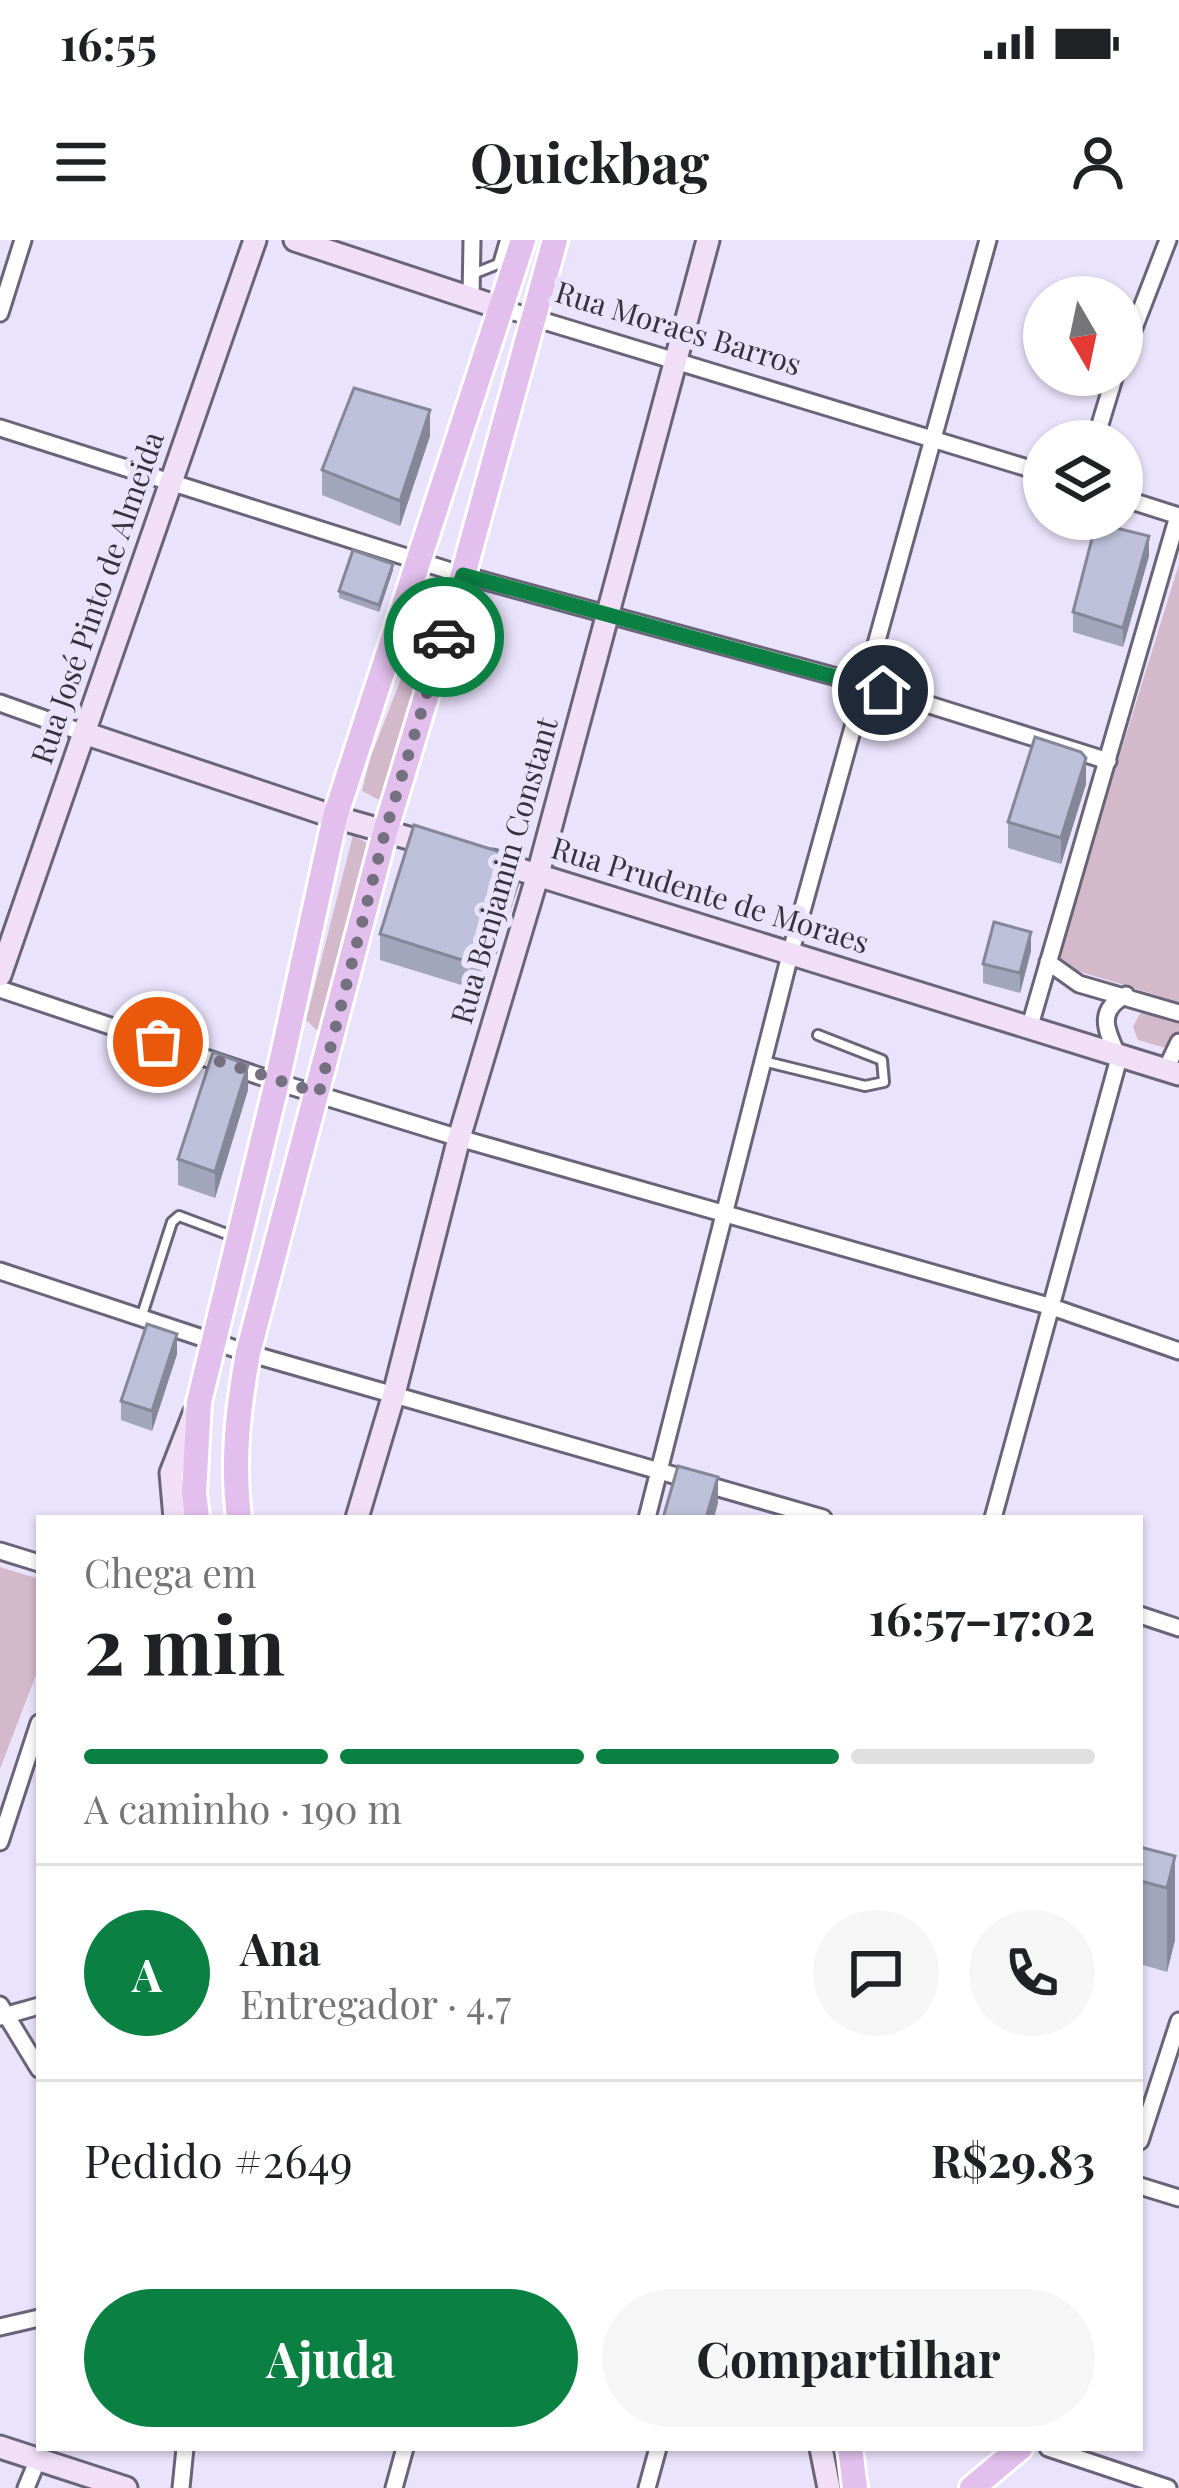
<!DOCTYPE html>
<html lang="pt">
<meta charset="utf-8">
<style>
:root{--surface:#fff;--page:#f6f6f6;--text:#202124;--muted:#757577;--line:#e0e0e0;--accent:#0b8043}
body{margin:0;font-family:"Playfair Display",serif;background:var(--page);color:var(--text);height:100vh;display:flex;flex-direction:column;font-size:45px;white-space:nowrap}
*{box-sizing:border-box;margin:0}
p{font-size:39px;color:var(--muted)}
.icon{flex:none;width:66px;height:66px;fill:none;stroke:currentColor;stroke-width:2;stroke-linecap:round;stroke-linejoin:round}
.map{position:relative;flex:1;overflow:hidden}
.side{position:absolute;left:36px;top:1275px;width:1107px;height:936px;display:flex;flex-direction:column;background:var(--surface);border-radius:0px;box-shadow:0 3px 9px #0004}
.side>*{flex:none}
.needle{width:78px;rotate:171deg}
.fabs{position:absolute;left:1023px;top:36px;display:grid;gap:24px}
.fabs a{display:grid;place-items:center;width:120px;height:120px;border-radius:50%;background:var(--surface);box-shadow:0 3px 9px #0004;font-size:60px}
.pin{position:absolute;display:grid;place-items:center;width:102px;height:102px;color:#fff;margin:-51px;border:6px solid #fff;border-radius:50%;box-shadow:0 3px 12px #0007}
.courier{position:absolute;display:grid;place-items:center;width:120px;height:120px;margin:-60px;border:9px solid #0b8043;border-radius:50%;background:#fff;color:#222;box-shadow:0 3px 15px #0007}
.headline em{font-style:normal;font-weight:700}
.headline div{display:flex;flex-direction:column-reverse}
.headline{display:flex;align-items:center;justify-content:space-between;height:204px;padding:0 48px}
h1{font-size:78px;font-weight:700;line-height:90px}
.bar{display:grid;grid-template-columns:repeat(4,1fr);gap:18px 12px;align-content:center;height:144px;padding:0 48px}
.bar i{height:15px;border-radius:9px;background:var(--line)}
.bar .selected{background:var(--accent)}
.bar p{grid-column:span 4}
.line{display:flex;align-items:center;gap:30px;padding:0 48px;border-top:3px solid var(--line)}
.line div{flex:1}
.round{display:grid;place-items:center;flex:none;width:126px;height:126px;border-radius:63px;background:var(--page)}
.primary-button{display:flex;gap:24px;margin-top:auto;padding:24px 48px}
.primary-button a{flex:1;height:138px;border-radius:72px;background:var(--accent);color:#fff;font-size:48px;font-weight:700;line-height:138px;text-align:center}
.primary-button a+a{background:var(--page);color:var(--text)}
.status{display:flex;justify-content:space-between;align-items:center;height:84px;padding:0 60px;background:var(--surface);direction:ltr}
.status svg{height:33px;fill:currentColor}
header{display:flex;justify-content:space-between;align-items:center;height:156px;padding:0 48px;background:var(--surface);font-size:54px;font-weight:700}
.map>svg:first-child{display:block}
.green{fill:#d4b9cb}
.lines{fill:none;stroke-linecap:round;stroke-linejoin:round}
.lane-casing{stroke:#6a6479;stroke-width:14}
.street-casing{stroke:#6a6479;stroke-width:21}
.secondary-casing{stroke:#6a6479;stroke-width:27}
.primary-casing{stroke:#fff;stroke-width:30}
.lane{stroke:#fff;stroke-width:8}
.street{stroke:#fff;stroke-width:15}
.secondary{stroke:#f0dff6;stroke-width:21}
.primary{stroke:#e2bfec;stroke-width:24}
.wall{fill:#a2a6bb}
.shaded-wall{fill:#848798}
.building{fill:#bcc1d9;stroke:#848798;stroke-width:3}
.done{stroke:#74707f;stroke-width:12;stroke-dasharray:0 21.6}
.route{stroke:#0b8043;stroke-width:15}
.labels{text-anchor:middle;stroke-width:12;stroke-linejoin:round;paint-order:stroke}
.street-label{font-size:30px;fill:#34323b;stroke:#eae3fc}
</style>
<div class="status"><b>16:55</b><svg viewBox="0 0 49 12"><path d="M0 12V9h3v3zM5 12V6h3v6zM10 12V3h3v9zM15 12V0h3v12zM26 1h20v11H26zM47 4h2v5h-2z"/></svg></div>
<header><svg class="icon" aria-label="menu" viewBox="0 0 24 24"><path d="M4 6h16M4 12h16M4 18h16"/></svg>Quickbag<svg class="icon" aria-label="person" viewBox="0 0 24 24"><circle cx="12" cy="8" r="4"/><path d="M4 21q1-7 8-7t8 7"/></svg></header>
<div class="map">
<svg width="1179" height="2248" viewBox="0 0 1179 2248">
<rect width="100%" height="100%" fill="#eae3fc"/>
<path class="green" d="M1179 324V762L1055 724Z
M445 355 383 562 362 551 370 519 430 363Z
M353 595 372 606 321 794 306 780Z
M1154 765 1179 774V812L1138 800 1133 787 1139 775Z
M0 1327 39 1339V1427L0 1529Z"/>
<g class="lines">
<defs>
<path id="lane" d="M473 34 498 24 505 0
M763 821 865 846 884 842 882 820 818 795
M142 1075 172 982 179 976 235 997"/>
<path id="street" d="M471 58 472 0
M501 68 1044 233
M0 73 23 0
M1122 119 1168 0
M0 188 463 335 866 445 1108 521
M1095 201 1115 135
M1122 258 1179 276
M0 463 84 493
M1048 722 1079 744 1179 773
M0 749 277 842 459 898 1052 1067 1179 1111
M1029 789 1178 276
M1165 831 1179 802
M0 1031 248 1113 823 1278
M647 1278 791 711 988 0
M993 1278 1119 818C1107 792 1095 771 1126 755
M0 1311 39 1323
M1140 1375 1179 1388
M0 1602 39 1483
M0 1765 39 1829
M0 1777 39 1766
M1140 1901 1179 1781
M1140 1946 1179 1958
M0 2087 39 2078
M1048 2208 1168 2248
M26 2248 38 2219
M181 2248 185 2208
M394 2248 405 2208
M647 2248 658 2208"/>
<path id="secondary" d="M295 0 501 68
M84 493 335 577 433 605
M492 621 1179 834
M0 735 255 0
M175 1278 171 1233 194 1174
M357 1278 394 1154 459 898 538 634 708 0
M0 2207 126 2248
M821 2208 829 2248"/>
<path id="primary" d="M197 1278 194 1252 199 1162 277 842 335 577 523 0
M239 1278C232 1221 238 1169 248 1113L385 592 463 335 555 0
M850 2208 855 2248
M972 2248 1020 2208"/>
</defs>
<use href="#lane" class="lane-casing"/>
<use href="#street" class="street-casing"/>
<use href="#secondary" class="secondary-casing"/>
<use href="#primary" class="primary-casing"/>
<use href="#lane" class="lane"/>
<use href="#street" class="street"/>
<use href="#secondary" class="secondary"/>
<use href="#primary" class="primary"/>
</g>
<path class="wall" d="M430 196 400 286 322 255V230Z
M1149 316 1123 407 1073 392V372Z
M393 330 379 372 339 358V351Z
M1086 544 1061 624 1008 608V582Z
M519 644 484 752 380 720V694Z
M1031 711 1020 753 983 743V724Z
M248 850 215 958 178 945V919Z
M177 1114 152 1191 121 1180V1161Z
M1140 1607 1175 1616V1700L1167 1732 1140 1724Z"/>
<path class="shaded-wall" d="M430 170V196L400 286V261Z
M1149 296V316L1123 407V388Z
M393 324V330L379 372V365Z
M1086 518V544L1061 624V598Z
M519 618V644L484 752V727Z
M1031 692V711L1020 753V733Z
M248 825V850L215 958V932Z
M177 1094V1114L152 1191V1171Z
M718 1237V1263L714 1278H706Z
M1175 1616V1700L1167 1732V1648Z"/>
<path class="building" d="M354 148 430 170 400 261 322 230Z
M1096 283 1149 296 1123 388 1073 372Z
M353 310 393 324 379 365 339 351Z
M1035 497 1081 512 1086 518 1061 598 1008 582Z
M414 585 519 618 484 727 380 694Z
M994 682 1031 692 1020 733 983 724Z
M213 812 248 825 215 932 178 919Z
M147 1084 177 1094 152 1171 121 1161Z
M678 1226 718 1237 706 1278H663Z
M1140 1607 1175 1616 1167 1648 1140 1641Z"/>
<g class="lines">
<path class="done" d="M158 802 319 853 385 592 444 397"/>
<path class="route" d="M444 397 463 335 883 450"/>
</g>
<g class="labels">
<g class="street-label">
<text transform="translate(678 89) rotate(17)" y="10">Rua Moraes Barros</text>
<text transform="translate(98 358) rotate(-71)" y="10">Rua José Pinto de Almeida</text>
<text transform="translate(505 631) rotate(-74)" y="10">Rua Benjamin Constant</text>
<text transform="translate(710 656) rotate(17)" y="10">Rua Prudente de Moraes</text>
</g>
</g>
</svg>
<div class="fabs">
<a><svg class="needle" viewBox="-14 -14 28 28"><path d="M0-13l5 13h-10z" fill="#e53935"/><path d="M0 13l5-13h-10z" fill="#757577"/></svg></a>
<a><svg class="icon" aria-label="layers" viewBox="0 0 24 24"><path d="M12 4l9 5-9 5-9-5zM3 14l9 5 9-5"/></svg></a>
</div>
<div class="pin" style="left:158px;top:802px;background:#ea580c"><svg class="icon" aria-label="bag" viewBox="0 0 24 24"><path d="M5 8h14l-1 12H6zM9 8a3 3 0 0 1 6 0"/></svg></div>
<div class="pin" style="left:883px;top:450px;background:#1f2937"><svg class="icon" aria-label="home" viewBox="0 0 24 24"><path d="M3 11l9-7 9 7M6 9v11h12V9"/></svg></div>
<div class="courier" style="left:444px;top:397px"><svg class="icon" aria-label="car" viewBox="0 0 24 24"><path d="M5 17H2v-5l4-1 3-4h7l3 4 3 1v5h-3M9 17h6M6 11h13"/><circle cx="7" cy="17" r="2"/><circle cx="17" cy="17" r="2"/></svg></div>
<section class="side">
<div class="headline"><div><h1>2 min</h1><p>Chega em</p></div><em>16:57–17:02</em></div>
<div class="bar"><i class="selected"></i><i class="selected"></i><i class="selected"></i><i></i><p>A caminho · 190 m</p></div>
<div class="line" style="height:216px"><b class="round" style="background:var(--accent);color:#fff">A</b><div><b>Ana</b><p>Entregador · 4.7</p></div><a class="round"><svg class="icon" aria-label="chat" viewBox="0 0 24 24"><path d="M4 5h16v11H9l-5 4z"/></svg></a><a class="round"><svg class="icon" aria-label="phone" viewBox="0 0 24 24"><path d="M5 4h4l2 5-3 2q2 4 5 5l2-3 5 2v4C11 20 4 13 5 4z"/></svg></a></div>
<div class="line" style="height:156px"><div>Pedido #2649</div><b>R$29.83</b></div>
<div class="primary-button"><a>Ajuda</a><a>Compartilhar</a></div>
</section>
</div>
